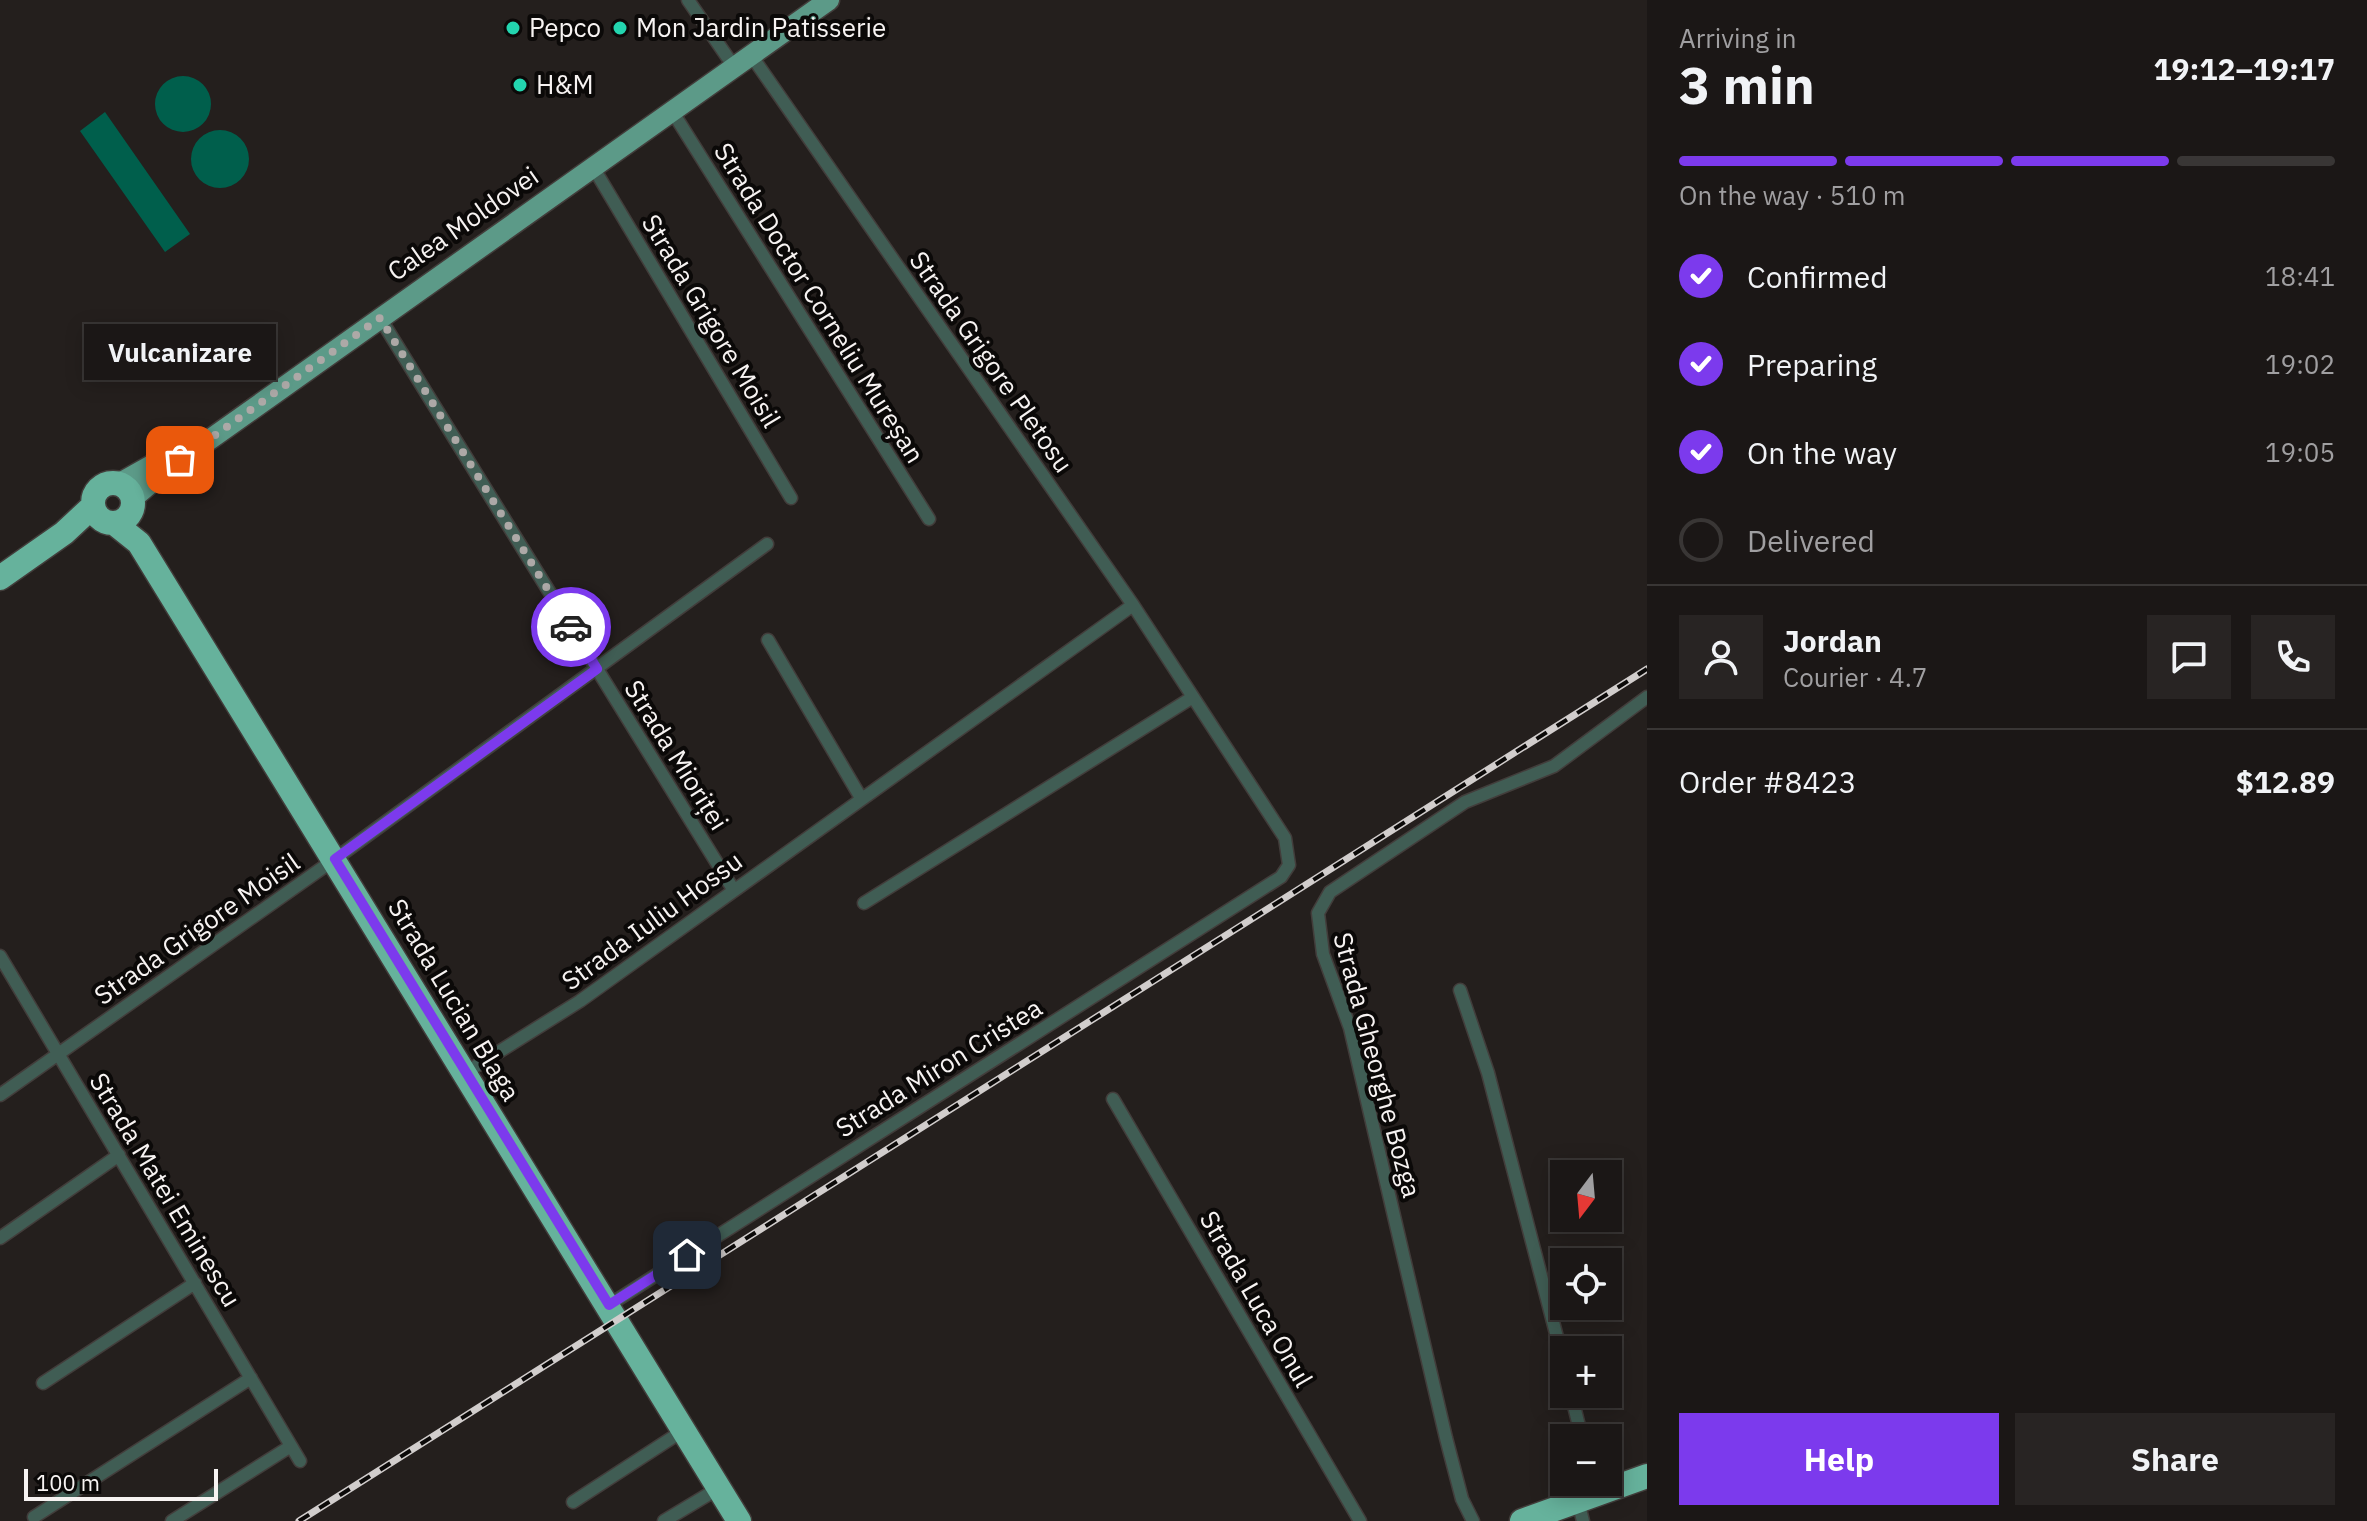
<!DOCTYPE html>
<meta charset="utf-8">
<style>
:root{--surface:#1b1716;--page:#282423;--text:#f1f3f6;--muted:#a09fa1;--line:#393635;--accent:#7c3aed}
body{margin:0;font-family:"IBM Plex Sans",sans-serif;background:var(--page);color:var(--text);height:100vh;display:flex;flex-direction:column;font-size:30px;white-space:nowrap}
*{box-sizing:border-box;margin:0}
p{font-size:26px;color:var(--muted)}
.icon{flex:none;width:44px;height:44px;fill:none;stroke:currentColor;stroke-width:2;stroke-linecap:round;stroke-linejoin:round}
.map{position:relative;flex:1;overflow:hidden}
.side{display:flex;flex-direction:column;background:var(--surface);width:720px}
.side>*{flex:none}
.needle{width:52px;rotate:196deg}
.fabs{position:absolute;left:1550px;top:1160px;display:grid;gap:16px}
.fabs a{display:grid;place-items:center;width:72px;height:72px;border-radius:0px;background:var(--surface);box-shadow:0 4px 20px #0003,0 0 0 2px var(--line);font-size:40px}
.scale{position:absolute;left:24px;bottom:20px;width:194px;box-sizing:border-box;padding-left:8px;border:4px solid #f7f3f2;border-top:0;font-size:22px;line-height:28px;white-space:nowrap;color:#f7f3f2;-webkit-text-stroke:6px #0b0908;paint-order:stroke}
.pin{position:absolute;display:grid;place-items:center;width:68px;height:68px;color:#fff;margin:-34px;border-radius:16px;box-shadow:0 4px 12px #0006}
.courier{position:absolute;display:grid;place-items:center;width:80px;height:80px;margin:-40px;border:6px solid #7c3aed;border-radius:50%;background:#fff;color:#222;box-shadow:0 2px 10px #0007}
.bubble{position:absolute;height:56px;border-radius:0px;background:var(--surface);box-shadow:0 4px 20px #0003,0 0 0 2px var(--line);font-size:26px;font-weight:700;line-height:56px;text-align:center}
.overview em{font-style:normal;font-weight:700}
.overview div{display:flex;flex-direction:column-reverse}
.overview{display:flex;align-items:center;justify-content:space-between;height:136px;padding:0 32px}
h1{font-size:52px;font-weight:700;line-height:60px}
.bar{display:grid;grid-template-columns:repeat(4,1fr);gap:12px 8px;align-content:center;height:96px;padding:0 32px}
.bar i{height:10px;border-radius:6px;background:var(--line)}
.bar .on{background:var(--accent)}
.bar p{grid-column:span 4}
.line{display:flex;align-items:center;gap:20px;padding:0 32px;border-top:2px solid var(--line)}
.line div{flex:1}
.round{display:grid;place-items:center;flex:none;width:84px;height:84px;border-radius:0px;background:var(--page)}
ol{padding:0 32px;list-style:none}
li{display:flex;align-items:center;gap:24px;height:88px}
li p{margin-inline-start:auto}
li .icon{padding:8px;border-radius:50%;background:var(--accent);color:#fff;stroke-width:4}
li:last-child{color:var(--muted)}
li i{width:44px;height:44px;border:4px solid var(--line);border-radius:50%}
.action{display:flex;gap:16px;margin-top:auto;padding:16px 32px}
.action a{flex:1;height:92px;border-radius:0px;background:var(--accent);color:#fff;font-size:32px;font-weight:700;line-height:92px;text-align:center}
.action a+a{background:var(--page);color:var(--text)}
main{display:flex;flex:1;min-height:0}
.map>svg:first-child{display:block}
.water{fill:#005f4c}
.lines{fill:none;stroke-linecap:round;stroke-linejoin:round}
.street-casing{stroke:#423d3b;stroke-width:15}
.primary-casing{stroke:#423d3b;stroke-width:23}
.highway-casing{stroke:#423d3b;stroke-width:27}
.street{stroke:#405d54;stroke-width:12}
.primary{stroke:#5c9a88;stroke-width:20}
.highway{stroke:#66b29c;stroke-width:24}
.rail-casing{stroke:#d1cdcc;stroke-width:7}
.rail{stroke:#0b0908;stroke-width:4;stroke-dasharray:12;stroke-linecap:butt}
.done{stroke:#ada9a7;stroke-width:8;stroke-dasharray:0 14.4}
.route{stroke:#7c3aed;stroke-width:10}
.poi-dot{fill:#23d5af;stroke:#0b0908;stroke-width:3}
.labels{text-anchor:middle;stroke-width:8;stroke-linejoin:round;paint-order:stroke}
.poi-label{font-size:26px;fill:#f7f3f2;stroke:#0b0908;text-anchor:start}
.street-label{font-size:26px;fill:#f7f3f2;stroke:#0b0908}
</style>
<main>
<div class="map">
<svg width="1647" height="1521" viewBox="0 0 1647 1521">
<rect width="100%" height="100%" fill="#241f1d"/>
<path class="water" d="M155 104a28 28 0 1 1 56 0a28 28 0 1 1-56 0Z
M105 112 190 234 165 252 80 131Z
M191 159a29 29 0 1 1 58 0a29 29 0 1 1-58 0Z"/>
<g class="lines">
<defs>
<path id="street" d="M688 0 728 58
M672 111 929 519
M593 167 791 498
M380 318 733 889
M768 640 861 798
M864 903 1193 697
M0 956 300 1461
M1460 990 1488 1073 1564 1364
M465 1073 580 1001 1133 605
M0 1095 335 859 767 544
M1113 1099 1360 1521
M0 1238 119 1155
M609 1305 1281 877 1289 865 1285 838 1133 605 751 55
M43 1383 195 1283
M1571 1394 1582 1438
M1578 1501 1583 1521
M573 1502 684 1430
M34 1517 251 1378
M172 1521 291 1446
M664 1521 719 1488
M1473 1521 1462 1499 1446 1438 1350 1028 1323 954 1318 913 1330 892 1465 802 1554 766 1647 697"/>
<path id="primary" d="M118 484 166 457
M132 499 164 472 829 0"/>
<path id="highway" d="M93 503a20 20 0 1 1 40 0a20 20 0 1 1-40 0Z
M114 523 139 543 739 1521
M0 578 64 533 93 506
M1522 1521 1647 1476"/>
</defs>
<use href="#street" class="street-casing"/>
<use href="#primary" class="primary-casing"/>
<use href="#highway" class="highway-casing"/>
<use href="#street" class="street"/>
<use href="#primary" class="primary"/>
<use href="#highway" class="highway"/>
<defs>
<path id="rail" d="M299 1521 1647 669"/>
</defs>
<use href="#rail" class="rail-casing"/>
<use href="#rail" class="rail"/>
</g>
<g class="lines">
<path class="done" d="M180 460 380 318 571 627"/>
<path class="route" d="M571 627 597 669 335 859 609 1305 687 1255"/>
</g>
<g class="poi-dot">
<circle cx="513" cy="28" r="8"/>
<circle cx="620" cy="28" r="8"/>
<circle cx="520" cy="85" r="8"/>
</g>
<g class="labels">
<g class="poi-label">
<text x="529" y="37">Pepco</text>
<text x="636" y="37">Mon Jardin Patisserie</text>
<text x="536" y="94">H&amp;M</text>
</g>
<g class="street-label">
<text transform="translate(463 224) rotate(-35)" y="9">Calea Moldovei</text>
<text transform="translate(819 303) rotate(58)" y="9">Strada Doctor Corneliu Mureșan</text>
<text transform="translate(711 321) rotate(59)" y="9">Strada Grigore Moisil</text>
<text transform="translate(991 362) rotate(55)" y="9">Strada Grigore Pletosu</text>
<text transform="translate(676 755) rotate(58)" y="9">Strada Mioriței</text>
<text transform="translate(652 921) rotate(-36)" y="9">Strada Iuliu Hossu</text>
<text transform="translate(197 929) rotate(-35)" y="9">Strada Grigore Moisil</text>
<text transform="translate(454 1000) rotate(59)" y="9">Strada Lucian Blaga</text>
<text transform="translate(1377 1065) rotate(75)" y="9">Strada Gheorghe Bozga</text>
<text transform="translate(939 1068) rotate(-32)" y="9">Strada Miron Cristea</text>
<text transform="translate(165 1190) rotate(59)" y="9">Strada Matei Eminescu</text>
<text transform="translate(1256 1299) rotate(60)" y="9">Strada Luca Onul</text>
</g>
</g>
</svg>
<div class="fabs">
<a><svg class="needle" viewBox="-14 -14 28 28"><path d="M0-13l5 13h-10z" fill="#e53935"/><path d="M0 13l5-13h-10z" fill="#a09fa1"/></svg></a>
<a><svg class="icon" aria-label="locate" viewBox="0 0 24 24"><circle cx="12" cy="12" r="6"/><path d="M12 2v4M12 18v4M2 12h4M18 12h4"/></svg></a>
<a>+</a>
<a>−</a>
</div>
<div class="scale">100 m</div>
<div class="pin" style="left:180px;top:460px;background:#ea580c"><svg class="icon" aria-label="bag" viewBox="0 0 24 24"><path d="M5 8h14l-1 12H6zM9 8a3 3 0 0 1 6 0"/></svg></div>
<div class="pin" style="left:687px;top:1255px;background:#1f2937"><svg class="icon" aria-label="home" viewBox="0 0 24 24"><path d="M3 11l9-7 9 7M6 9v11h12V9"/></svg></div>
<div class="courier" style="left:571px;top:627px"><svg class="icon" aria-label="car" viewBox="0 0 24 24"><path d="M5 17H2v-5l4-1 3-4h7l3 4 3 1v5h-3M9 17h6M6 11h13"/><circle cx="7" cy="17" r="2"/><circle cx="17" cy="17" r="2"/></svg></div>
<div class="bubble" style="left:84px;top:324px;width:192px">Vulcanizare</div>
</div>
<section class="side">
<div class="overview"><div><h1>3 min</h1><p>Arriving in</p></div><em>19:12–19:17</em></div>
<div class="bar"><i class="on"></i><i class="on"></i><i class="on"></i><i></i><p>On the way · 510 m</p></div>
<ol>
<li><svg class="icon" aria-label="check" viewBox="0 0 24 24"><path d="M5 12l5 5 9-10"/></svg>Confirmed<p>18:41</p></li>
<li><svg class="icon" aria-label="check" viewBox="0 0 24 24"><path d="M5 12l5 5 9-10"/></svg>Preparing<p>19:02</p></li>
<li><svg class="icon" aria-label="check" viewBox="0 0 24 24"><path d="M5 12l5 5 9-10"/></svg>On the way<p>19:05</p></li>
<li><i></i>Delivered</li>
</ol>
<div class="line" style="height:144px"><a class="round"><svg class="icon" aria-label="person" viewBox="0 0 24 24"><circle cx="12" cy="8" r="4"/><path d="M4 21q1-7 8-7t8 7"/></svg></a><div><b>Jordan</b><p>Courier · 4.7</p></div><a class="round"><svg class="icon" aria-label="chat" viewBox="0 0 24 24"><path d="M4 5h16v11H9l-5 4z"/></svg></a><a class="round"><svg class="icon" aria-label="phone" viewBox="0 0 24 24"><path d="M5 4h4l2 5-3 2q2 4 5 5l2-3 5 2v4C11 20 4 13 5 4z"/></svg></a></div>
<div class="line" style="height:104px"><div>Order #8423</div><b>$12.89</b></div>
<div class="action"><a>Help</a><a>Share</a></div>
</section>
</main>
